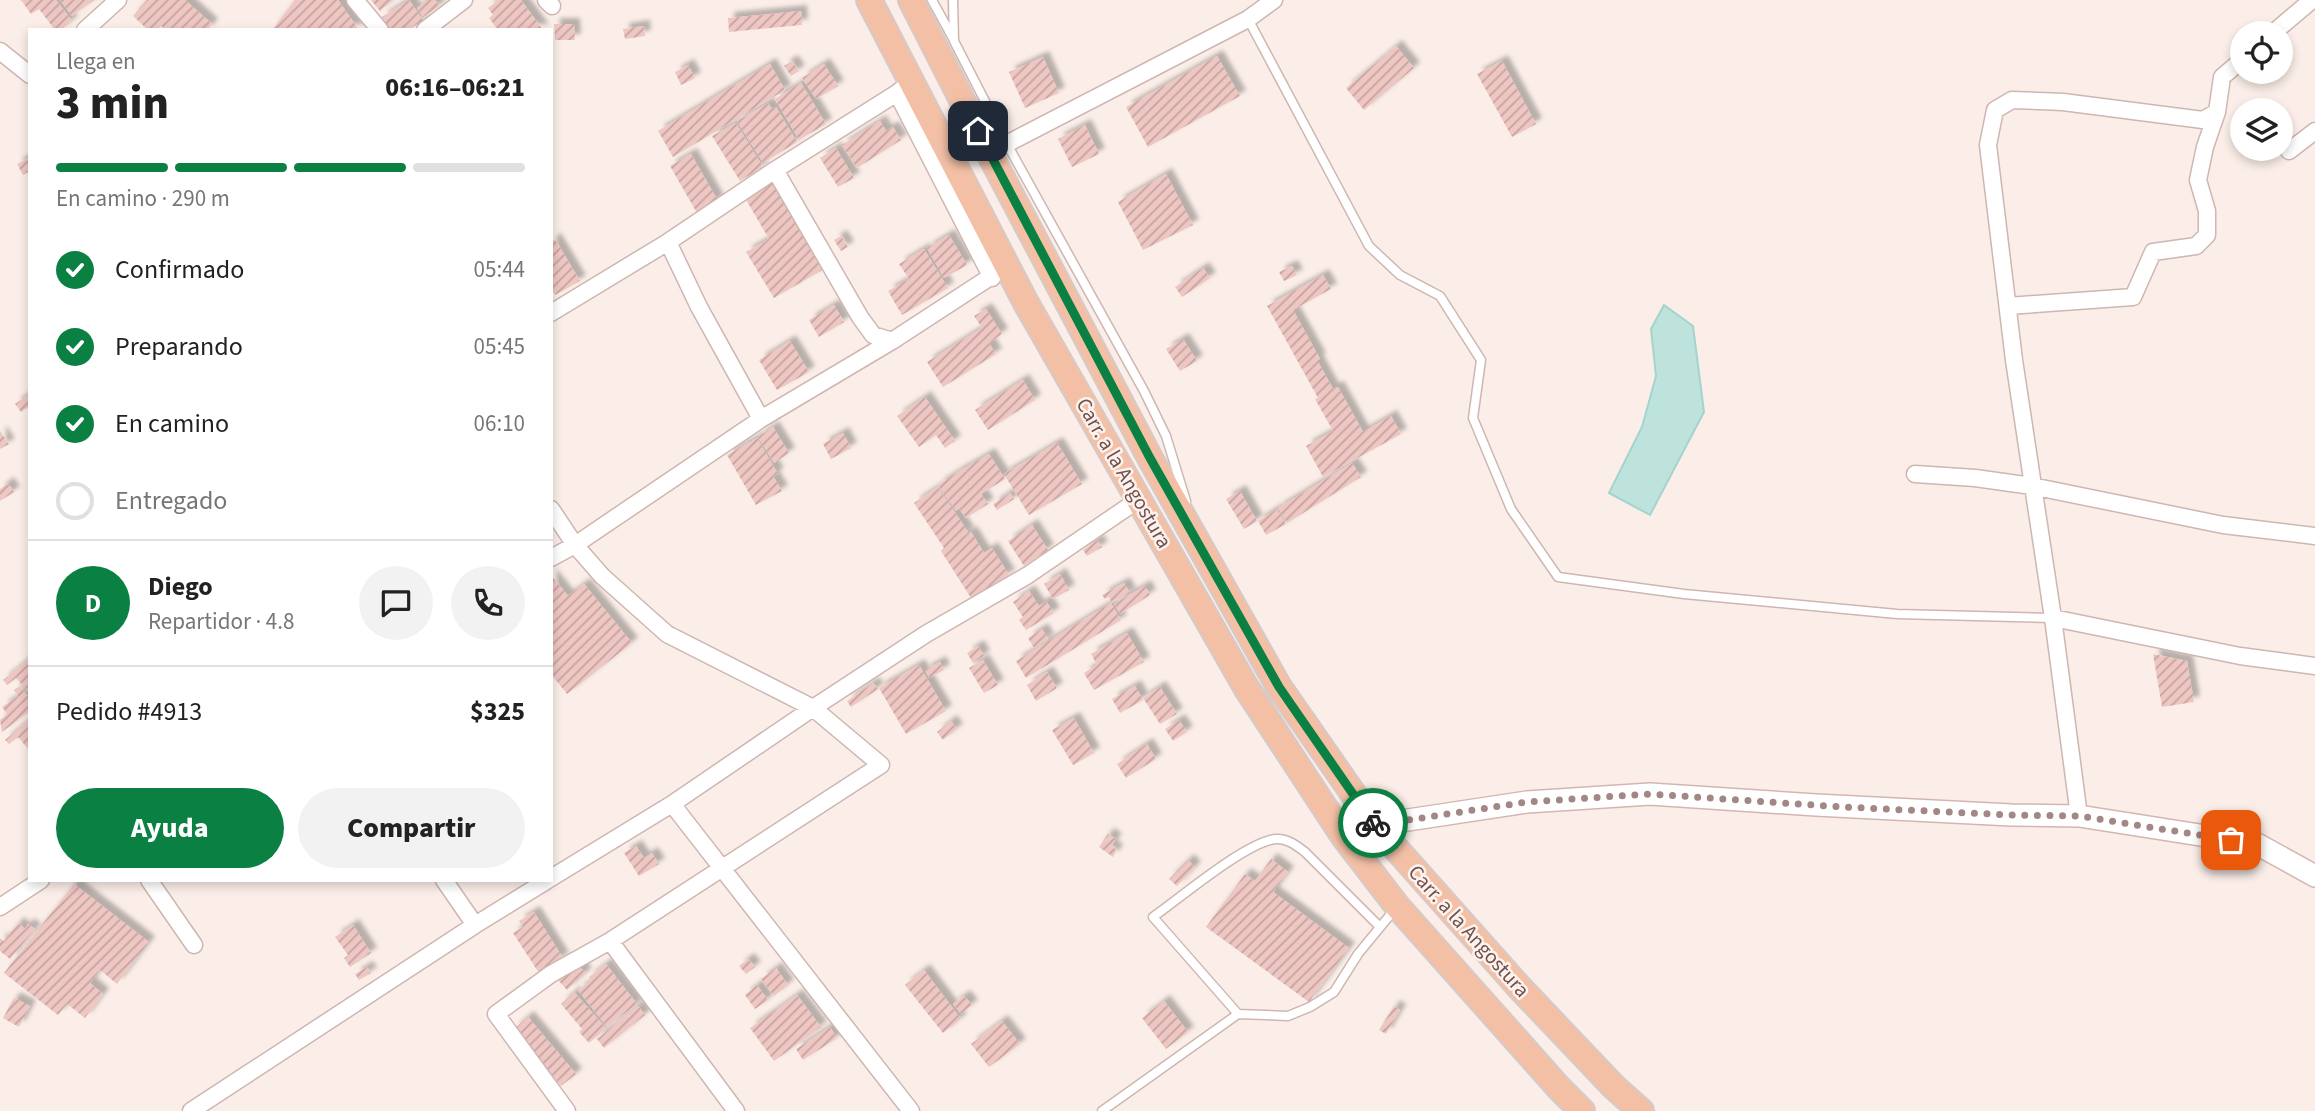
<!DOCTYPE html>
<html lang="es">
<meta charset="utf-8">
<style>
:root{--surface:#fff;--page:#f2f2f2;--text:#222;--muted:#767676;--line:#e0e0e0;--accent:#0b8043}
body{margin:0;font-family:"Source Sans 3",sans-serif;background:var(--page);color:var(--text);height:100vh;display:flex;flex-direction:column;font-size:26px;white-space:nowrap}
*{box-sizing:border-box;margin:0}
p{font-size:23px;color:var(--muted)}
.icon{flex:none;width:38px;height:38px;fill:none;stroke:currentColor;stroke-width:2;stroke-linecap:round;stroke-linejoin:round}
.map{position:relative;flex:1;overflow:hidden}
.panel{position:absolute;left:28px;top:28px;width:525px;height:854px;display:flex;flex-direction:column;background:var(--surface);border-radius:0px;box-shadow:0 4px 10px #0003}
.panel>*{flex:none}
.buttons{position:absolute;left:2230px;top:21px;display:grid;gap:14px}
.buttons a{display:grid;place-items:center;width:63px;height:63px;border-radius:50%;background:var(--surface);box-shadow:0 4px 10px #0003;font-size:35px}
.pin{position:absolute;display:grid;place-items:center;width:60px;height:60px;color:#fff;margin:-30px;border-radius:14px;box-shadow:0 4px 10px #0006}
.courier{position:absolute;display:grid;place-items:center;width:70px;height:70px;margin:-35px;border:5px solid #0b8043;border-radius:50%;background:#fff;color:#222;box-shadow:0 2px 9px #0007}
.overview em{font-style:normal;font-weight:800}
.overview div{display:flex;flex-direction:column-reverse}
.overview{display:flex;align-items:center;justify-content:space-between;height:119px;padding:0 28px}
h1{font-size:46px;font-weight:800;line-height:52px}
.bar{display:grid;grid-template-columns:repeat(4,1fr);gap:10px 7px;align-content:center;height:84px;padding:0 28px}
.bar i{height:9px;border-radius:5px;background:var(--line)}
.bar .on{background:var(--accent)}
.bar p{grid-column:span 4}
.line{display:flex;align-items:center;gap:18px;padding:0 28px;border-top:2px solid var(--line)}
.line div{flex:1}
.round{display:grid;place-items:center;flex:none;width:74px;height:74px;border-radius:37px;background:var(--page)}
ol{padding:0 28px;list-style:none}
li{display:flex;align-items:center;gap:21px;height:77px}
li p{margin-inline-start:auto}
li .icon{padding:7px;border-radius:50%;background:var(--accent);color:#fff;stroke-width:4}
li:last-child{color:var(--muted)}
li i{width:38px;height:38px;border:4px solid var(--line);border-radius:50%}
.button{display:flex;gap:14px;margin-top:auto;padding:14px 28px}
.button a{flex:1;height:80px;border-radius:42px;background:var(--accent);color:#fff;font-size:28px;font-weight:800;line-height:80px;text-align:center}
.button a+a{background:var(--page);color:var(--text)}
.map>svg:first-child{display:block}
.water{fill:#bee3dd;stroke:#a5d3cd;stroke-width:2}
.building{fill:url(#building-hatch);filter:url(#shadow)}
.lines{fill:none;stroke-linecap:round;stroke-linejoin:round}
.lane-casing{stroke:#ceb6b2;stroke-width:11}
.street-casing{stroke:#ceb6b2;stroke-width:19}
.secondary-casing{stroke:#d3b6b1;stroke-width:24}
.primary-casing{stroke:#d5caca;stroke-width:28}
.lane{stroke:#fff;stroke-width:8}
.street{stroke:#fff;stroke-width:16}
.secondary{stroke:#fff;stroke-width:21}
.primary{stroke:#f3c0a6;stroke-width:24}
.done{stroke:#a28784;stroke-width:7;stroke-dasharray:0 12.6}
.route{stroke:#0b8043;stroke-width:9}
.labels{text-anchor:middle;stroke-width:5;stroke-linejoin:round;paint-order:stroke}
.street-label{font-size:21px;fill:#72504e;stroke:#fdf3ee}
</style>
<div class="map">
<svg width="2315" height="1111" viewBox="0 0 2315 1111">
<defs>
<pattern id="building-hatch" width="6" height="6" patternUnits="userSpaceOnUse" patternTransform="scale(1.75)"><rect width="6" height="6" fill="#eec6c2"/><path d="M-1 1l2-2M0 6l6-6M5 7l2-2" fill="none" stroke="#c5a3a0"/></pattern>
<filter id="shadow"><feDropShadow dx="6" dy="-6" stdDeviation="2" flood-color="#0004"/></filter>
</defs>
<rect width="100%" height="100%" fill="#fbeee8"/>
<path class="water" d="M1664 305 1693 326 1704 412 1650 515 1609 493 1642 427 1656 376 1651 329Z"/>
<path class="building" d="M21 0H56L72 21 61 30H55L39 9 31 14Z
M60 0H94L72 16Z
M147 0H185L212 24 208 30H166L161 26 157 30H148L133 16Z
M295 0H338L359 30H272Z
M371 0H393L380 11Z
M409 0 423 20 409 30H390L382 17Z
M429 0H435L440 6 423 17 417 8Z
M499 0H521L543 30H498L489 18 493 15 488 8Z
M801 11 802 25 729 32 728 18Z
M554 24H574L575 40H555Z
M644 26 645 36 625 39 623 29Z
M1396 46 1414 68 1364 110 1346 88Z
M1217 56 1240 96 1148 147 1126 107Z
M1043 57 1059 93 1025 108 1009 72Z
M792 61 799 71 791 76 784 66Z
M1502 61 1536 124 1512 137 1477 74Z
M770 64 785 90 673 157 658 131Z
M824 64 838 86 816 99 802 78Z
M688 65 695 78 681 85 675 72Z
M801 83 826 124 799 140 775 99Z
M768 103 772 109 776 107 797 142 763 163 737 121Z
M880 121 886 131 893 127 901 140 857 168 842 145Z
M736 123 763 167 740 181 712 136Z
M1085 125 1099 154 1072 167 1058 139Z
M836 148 854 178 838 187 820 158Z
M691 154 718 201 697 213 670 166Z
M30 157V171L23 175 17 164Z
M1166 174 1193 225 1143 250 1118 202Z
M772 183 824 269 774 298 746 252 769 239 745 198Z
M949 235 967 265 944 278 927 248Z
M841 236 848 247 841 251 834 240Z
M555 239 580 281 555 295 551 288V242Z
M924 249 948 288 902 315 888 291 909 279 899 264Z
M1292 266 1297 275 1284 281 1279 272Z
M1203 268 1210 278 1182 297 1175 287Z
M1323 275 1331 289 1293 310 1320 359 1317 360 1333 389 1338 387 1363 432 1391 416 1401 434 1323 477 1306 446 1333 431 1315 399 1318 398 1267 306Z
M834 305 844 322 819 337 809 320Z
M986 309 1002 334 989 343 996 354 943 387 927 362 982 328 974 316Z
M1183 339 1197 361 1180 371 1166 349Z
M790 341 809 372 777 390 759 360Z
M1023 380 1035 400 988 430 975 410Z
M30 394V406L21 412 15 404Z
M925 397 955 441 945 448 936 435 919 447 897 416Z
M773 427 789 453 774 463 758 437Z
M0 431 9 444 0 449Z
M843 433 851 448 831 459 823 444Z
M757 438 778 474 773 476 782 491 756 505 727 455Z
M1057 443 1082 484 1029 515 1004 474Z
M989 454 1005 479 981 494 988 504 966 518 959 508 956 511 938 485 964 468 977 489 965 468Z
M1352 463 1361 477 1287 523 1278 508Z
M8 483 14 492 0 501V489Z
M938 487 968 532 955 542 971 532 984 553 992 548 1009 575 971 598 941 551 944 548 914 503Z
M1240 491 1257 521 1244 529 1226 499Z
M1010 493 1014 499 997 510 993 504Z
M1277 509 1286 524 1266 535 1258 521Z
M1032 525 1048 550 1024 566 1008 541Z
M1097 540 1102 547 1087 556 1083 550Z
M1060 574 1069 590 1053 599 1044 584Z
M551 575 568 596 584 584 632 643 567 694 551 674Z
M1124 583 1130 593 1112 603 1109 597 1105 599 1102 595Z
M1145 586 1150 595 1120 614 1114 604Z
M1029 591 1039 606 1046 601 1054 613 1026 630 1019 620 1023 617 1013 602Z
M1111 603 1121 620 1026 678 1016 661Z
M1042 629 1048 639 1034 648 1028 638Z
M1127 633 1144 662 1094 690 1084 673 1097 665 1091 654Z
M978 646 984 656 973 663 967 653Z
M2153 654 2187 661 2194 702 2162 707Z
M30 658V694L16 678 7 685 3 680Z
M983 660 998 685 984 693 969 668Z
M940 662 944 670 929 678 925 670Z
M919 665 946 711 906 734 879 688Z
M1047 672 1057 688 1036 701 1027 685Z
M873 683 878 689 851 707 847 701Z
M20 686 30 699V711L2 732 0 720 7 714 2 707 18 696 14 690Z
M1135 686 1143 700 1120 713 1112 699Z
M1160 687 1177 714 1160 724 1143 698Z
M1074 718 1094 753 1073 765 1052 730Z
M30 719V751L18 737 9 744 5 740Z
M1179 720 1187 732 1173 741 1165 729Z
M951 721 957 729 943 740 937 732Z
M1147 744 1156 759 1126 778 1117 764Z
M1108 834 1116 839 1111 846 1117 850 1113 857 1099 847Z
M636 846 644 858 652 853 659 864 639 876 624 853Z
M1271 859 1288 872 1273 892 1349 948 1309 1002 1206 927 1245 874 1255 881Z
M1188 860 1195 867 1177 886 1169 879Z
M74 884 149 942 117 984 100 970 90 983 103 994 85 1018 67 1004 58 1015 4 973Z
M534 912 563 958 539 973 513 933 523 927 519 921Z
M18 923 25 929 28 924 35 929 10 959 0 951V938L4 941Z
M353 925 371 953 350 967 344 958 348 955 335 937Z
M748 959 755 967 746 974 739 966Z
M577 964 586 973 567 990 558 980Z
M606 964 637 1004 607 1027 578 990 591 981 589 977Z
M367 967 371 973 359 980 355 974Z
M776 968 788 985 774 996 761 979Z
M924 970 961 1019 943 1033 905 985Z
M757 985 768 1000 755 1009 745 995Z
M574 992 606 1028 589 1043 579 1032 582 1029 561 1004Z
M797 995 821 1027 774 1061 750 1028Z
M964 996 972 1005 961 1014 953 1004Z
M14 998 30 1006 19 1027 3 1018Z
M1164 1001 1188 1032 1166 1049 1142 1018Z
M638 1006 645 1015 604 1048 597 1039Z
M1394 1006 1400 1010 1386 1034 1379 1030Z
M528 1017 576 1074 561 1086 514 1029Z
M1002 1021 1020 1044 989 1067 971 1044Z
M830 1027 837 1038 803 1060 796 1049Z"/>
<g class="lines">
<defs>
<path id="lane" d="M932 0 954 40
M953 0 954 41 1007 144 1144 391 1166 436 1186 501
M1248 19 1369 246 1400 275 1440 296 1481 360 1473 418 1511 509 1558 577 1684 594 1897 614 2053 618
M1238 1014 1153 917C1179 899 1247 841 1276 839 1287 838 1297 846 1305 852L1380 927
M1102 1111 1238 1014 1288 1016 1310 1007 1334 992 1358 954 1395 909"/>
<path id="street" d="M355 0 380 30
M546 0 552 6
M85 30 118 0
M425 30 464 0
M2273 33 2312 0
M0 51 30 75
M897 93 992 278
M2289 151 2315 131
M989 153 1248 19 1274 0
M775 170 860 317 873 335 892 341
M668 242 699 307 761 419
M2008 306 2133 297 2153 252 2196 246 2207 235V211L2198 180 2205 147 2217 112 2222 77 2242 60
M551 313 668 242 775 170 897 93 911 82
M1915 474 1975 478 2032 486 2223 525 2315 536
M551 509 575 545 602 576 667 634 813 708 881 765 610 941 551 974 496 1014 567 1111
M551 558 575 545 761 419 892 341 1007 266
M2053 618 2240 656 2315 666
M672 804 911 1111
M2079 816 2053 618 2014 360 1988 145 1995 110 2012 100 2063 102 2203 120 2217 112
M551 878 672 804 813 708 926 634 1028 575 1138 500
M149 880 194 945
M444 880 475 925
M0 907 41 880
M610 941 736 1111
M191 1111 475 925 548 880"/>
<path id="secondary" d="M1375 825 1527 802 1650 794 1816 805 2011 815 2079 816 2257 844 2315 876"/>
<path id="primary" d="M869 0 1026 303 1247 689 1344 837 1397 906 1559 1088 1582 1111
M911 0 989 153 1150 458 1279 687 1375 825 1519 987 1614 1087 1641 1111"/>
</defs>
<use href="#lane" class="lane-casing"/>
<use href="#street" class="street-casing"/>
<use href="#secondary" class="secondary-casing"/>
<use href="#primary" class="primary-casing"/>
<use href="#lane" class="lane"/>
<use href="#street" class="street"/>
<use href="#secondary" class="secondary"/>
<use href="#primary" class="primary"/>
</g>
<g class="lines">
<path class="done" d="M1373 823 1375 825 1527 802 1650 794 1843 807 2011 815 2079 816 2231 840"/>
<path class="route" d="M978 131 1150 458 1279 687 1373 823"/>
</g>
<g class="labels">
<g class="street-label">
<text transform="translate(1124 473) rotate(60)" y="7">Carr. a la Angostura</text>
<text transform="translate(1469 931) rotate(48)" y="7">Carr. a la Angostura</text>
</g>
</g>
</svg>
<div class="buttons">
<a><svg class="icon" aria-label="locate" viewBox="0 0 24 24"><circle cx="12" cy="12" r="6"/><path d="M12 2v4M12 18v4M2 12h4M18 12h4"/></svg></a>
<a><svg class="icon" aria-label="layers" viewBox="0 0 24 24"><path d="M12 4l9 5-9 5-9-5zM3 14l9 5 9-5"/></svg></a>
</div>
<div class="pin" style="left:2231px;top:840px;background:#ea580c"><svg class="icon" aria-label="bag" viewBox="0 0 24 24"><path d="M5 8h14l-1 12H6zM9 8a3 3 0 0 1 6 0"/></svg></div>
<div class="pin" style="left:978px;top:131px;background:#1f2937"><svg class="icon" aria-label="home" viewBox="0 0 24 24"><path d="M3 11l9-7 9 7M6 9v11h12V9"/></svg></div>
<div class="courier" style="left:1373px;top:823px"><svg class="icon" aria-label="bike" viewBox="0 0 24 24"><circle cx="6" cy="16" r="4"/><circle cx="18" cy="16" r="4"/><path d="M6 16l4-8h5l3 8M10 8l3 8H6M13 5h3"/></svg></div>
<section class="panel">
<div class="overview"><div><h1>3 min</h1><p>Llega en</p></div><em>06:16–06:21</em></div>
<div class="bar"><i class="on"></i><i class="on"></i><i class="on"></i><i></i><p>En camino · 290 m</p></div>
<ol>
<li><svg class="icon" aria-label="check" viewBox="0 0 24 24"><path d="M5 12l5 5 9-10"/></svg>Confirmado<p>05:44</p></li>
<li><svg class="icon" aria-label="check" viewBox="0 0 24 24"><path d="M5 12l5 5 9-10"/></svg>Preparando<p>05:45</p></li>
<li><svg class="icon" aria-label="check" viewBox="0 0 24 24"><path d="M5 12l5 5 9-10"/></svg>En camino<p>06:10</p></li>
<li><i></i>Entregado</li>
</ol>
<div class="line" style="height:126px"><b class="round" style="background:var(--accent);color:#fff">D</b><div><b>Diego</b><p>Repartidor · 4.8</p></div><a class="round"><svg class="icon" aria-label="chat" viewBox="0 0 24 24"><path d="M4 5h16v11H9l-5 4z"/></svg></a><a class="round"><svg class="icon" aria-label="phone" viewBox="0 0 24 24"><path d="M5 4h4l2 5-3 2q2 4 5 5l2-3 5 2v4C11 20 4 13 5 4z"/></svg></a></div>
<div class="line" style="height:91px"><div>Pedido #4913</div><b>$325</b></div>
<div class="button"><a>Ayuda</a><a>Compartir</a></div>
</section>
</div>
